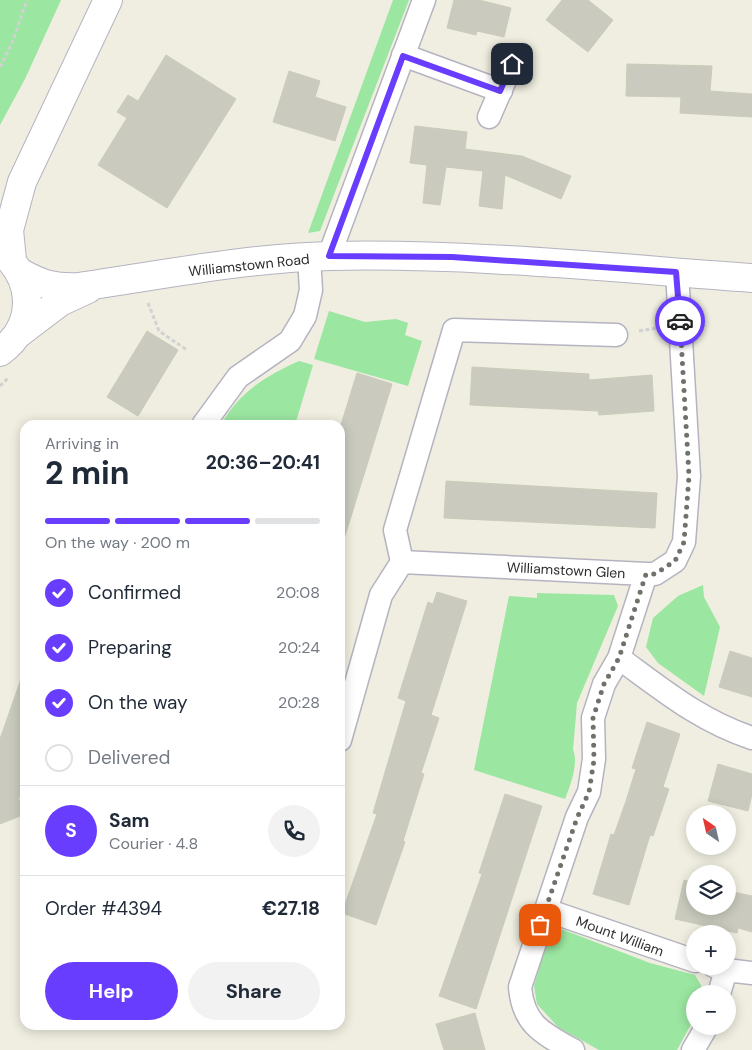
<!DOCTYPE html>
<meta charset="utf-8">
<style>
:root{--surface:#fff;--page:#f2f2f3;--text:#1f2937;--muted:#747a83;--line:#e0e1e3;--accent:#693dfe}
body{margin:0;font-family:"DM Sans",sans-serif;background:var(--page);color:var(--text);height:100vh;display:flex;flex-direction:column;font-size:19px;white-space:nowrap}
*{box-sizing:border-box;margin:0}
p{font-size:16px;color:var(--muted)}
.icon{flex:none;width:28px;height:28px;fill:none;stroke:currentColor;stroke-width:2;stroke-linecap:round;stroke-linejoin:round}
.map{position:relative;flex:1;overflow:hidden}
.sheet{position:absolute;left:20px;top:420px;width:325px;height:610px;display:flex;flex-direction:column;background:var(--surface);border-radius:15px;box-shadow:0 2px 12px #0003}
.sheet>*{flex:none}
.needle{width:32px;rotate:326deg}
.controls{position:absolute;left:686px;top:805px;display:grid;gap:10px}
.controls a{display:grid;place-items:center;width:50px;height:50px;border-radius:50%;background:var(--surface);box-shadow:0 2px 12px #0003;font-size:25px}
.pin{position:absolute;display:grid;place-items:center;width:42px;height:42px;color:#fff;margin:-21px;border-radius:10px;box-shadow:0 2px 8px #0006}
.courier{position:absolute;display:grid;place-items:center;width:50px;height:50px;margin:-25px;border:4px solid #693dfe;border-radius:50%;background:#fff;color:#222;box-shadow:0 1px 6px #0007}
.overview em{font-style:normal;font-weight:700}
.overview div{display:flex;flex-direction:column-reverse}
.overview{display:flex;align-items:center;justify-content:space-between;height:85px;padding:0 25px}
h1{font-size:32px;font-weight:700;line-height:38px}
.bar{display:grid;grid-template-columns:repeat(4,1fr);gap:8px 5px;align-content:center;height:60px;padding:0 25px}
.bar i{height:6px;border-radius:4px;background:var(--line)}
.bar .on{background:var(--accent)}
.bar p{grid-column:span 4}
.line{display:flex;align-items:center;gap:12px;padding:0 25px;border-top:1px solid var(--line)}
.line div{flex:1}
.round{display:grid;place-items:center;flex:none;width:52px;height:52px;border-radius:26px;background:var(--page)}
ol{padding:0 25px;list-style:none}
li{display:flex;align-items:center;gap:15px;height:55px}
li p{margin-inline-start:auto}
li .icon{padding:5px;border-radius:50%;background:var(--accent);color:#fff;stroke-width:4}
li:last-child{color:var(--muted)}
li i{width:28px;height:28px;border:2px solid var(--line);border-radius:50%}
.action{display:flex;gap:10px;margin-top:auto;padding:10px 25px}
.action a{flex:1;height:58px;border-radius:30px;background:var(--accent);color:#fff;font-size:20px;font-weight:700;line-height:58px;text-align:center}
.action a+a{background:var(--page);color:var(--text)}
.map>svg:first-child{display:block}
.green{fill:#9be6a1}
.building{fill:#cacbbe;stroke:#cacbb9}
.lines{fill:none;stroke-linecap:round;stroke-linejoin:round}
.minor-casing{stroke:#b6b3c1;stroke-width:25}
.tertiary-casing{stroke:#b6b3c1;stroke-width:30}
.secondary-casing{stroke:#b6b3c1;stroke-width:30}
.path{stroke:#d1d1d1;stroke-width:3;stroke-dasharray:4 2.5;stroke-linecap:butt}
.minor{stroke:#fff;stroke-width:22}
.tertiary{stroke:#fff;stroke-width:28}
.secondary{stroke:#fff;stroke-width:28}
.done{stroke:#71716c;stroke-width:5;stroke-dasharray:0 9}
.route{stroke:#693dfe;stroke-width:6}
.labels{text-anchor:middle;stroke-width:4;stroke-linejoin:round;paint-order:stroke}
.street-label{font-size:14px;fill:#2d2d2d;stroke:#fff}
</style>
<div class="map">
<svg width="752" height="1050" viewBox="0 0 752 1050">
<rect width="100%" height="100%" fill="#efeee0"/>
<path class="green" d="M0 0H61L25 79 0 125Z
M393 0H409L320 231 308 233Z
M329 311 365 322 396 319 408 323 405 335 422 341 408 386 314 359Z
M299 361 313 365 295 425H221C239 392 266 376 299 361Z
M703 585 704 597 720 627 704 696 658 663 646 647 653 618 678 596Z
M537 593 614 595 618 606 577 703 573 750C579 763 570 786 565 799L474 770 509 596 537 598Z
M561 929 650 963 695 975 701 985 702 994H695V1017L677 1050H599L558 1027 537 1004 534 986 547 941 553 933Z"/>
<path class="building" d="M454 0H479L511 8 504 37 477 31 476 35 447 28Z
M562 0H588L613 20 588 52 546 20Z
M166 55 236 99 167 208 98 165 127 118 117 112 128 95 138 101Z
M627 64 712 66 710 91 752 94V117L680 113 681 97 626 96Z
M289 71 320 81 315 97 346 107 335 141 273 122Z
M415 126 467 132 465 149 522 156 571 176 561 199 505 175 502 209 479 206 483 171 446 167 440 205 423 203 427 165 410 163Z
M147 331 178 350 138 416 107 397Z
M472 367 589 374V380L652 375 654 411 599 415 598 411 470 405Z
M357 373 392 384 345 536H340V428Z
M446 481 657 493 655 528 444 518Z
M437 592 467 601 431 715 439 718 421 773 424 774 403 841 405 842 376 925 342 913 377 814 373 813 406 701 398 698 428 602 433 604Z
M730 651 752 658V697L719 687Z
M22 676 25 677V795L18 798 25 814 0 824V739Z
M647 722 680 734 663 787 669 789 653 836 650 835 629 905 593 894 611 834 614 835 626 801 636 769 632 768Z
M718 764 752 774V794L748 811 708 801Z
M505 794 542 806 476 1009 439 996 482 874 479 873Z
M684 880 695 883V906H728V891L752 896V932L738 928 737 933 675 919Z
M475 1013 485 1050H444L436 1024Z"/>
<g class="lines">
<defs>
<path id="minor" d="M403 55 501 91
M489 117 512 64
M329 256 424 0
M203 425 238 377 290 341 305 316 311 290 309 258
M402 562 646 574H655L675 561 684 542 689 476 677 272
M619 658C663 690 700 721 752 738
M340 740 381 595 402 562 395 530 454 330 616 335
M546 910 695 961
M714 966 726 970 719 994
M726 970 752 973
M573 1050C542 1033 523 1024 520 987L577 817 589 792 594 759 593 718 604 684 619 658 646 574
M693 1050 707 1026"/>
<path id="tertiary" d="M21 273C43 285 54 288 79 287 162 275 246 258 330 256 471 253 612 268 752 278
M19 333 60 302 88 289"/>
<path id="secondary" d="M0 250C34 278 38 324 0 352
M12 260 9 230 22 182 108 0"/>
</defs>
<use href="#minor" class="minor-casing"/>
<use href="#tertiary" class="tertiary-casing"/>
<use href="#secondary" class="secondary-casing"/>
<path class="path" d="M0 67 12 43 27 0
M148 303 159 331 187 350
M639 331 657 328
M0 386 9 377"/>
<use href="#minor" class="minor"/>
<use href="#tertiary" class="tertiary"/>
<use href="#secondary" class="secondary"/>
</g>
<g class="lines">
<path class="done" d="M540 925 577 818 589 792 594 760 593 718 604 684 619 658 646 574H655L675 561 684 542 689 476 680 321"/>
<path class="route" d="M512 64 500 91 403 56 329 256 452 257 676 272 680 321"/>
</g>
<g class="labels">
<g class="street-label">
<text transform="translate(249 265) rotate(-6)" y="5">Williamstown Road</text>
<text transform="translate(566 570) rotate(3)" y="5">Williamstown Glen</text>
<text transform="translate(620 936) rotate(20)" y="5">Mount William</text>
</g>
</g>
</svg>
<div class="controls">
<a><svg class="needle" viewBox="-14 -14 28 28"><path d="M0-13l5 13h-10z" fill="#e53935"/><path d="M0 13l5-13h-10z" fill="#747a83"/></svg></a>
<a><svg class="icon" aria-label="layers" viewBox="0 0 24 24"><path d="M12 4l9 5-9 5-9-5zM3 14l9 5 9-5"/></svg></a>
<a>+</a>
<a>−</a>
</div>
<div class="pin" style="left:540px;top:925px;background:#ea580c"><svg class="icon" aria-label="bag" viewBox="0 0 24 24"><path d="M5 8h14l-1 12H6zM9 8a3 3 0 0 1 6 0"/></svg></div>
<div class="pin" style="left:512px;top:64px;background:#1f2937"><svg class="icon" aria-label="home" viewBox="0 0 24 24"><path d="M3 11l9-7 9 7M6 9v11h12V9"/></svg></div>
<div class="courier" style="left:680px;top:321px"><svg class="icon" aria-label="car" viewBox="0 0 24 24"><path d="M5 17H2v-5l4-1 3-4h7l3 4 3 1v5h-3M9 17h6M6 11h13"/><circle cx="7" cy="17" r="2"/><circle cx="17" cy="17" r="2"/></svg></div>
<section class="sheet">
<div class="overview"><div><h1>2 min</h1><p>Arriving in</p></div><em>20:36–20:41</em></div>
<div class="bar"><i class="on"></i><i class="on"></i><i class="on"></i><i></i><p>On the way · 200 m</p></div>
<ol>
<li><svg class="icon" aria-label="check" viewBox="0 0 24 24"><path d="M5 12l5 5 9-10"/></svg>Confirmed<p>20:08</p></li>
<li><svg class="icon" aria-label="check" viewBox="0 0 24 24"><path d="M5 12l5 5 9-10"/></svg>Preparing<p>20:24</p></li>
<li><svg class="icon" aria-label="check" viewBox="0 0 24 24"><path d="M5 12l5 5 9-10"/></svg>On the way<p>20:28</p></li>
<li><i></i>Delivered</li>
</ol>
<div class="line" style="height:90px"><b class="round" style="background:var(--accent);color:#fff">S</b><div><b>Sam</b><p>Courier · 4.8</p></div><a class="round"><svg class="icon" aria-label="phone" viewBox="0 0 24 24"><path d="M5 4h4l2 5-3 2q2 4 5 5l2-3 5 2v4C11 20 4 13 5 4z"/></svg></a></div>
<div class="line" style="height:65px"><div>Order #4394</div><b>€27.18</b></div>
<div class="action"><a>Help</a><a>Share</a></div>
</section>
</div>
